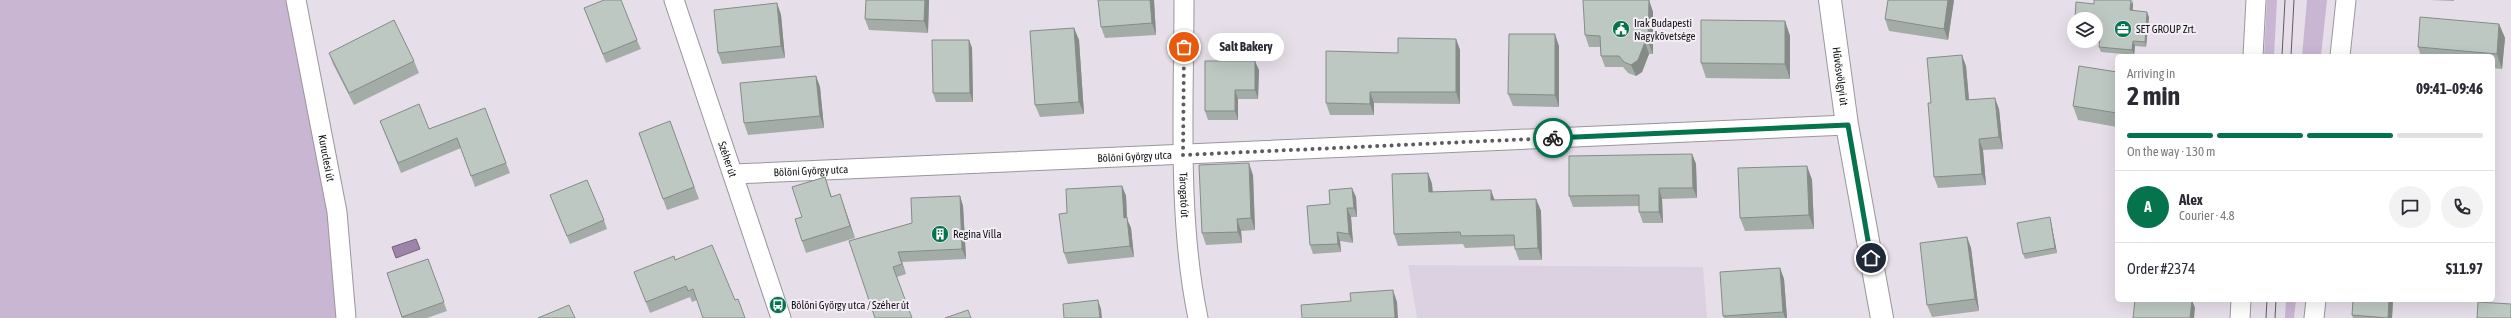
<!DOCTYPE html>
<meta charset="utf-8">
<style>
:root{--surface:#fff;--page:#f2f2f3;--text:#2b2b33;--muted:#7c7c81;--line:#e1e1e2;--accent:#05734c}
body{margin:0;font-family:"Asap Condensed",sans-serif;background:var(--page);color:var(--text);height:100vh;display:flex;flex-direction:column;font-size:15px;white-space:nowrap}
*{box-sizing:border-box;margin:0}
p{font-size:13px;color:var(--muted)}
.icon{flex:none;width:22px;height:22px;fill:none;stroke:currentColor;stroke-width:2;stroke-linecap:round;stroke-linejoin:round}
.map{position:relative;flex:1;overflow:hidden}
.side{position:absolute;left:2115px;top:54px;width:380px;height:248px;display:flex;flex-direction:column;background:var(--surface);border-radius:6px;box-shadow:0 4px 16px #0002}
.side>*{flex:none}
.controls{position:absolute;left:2067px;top:12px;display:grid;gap:8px}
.controls a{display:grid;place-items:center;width:36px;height:36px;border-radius:50%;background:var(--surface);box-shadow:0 4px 16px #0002;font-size:20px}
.pin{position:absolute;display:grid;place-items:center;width:34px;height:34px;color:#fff;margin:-17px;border:2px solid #fff;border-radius:50%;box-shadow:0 1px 4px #0007}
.courier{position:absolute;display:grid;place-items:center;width:40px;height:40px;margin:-20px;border:3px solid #05734c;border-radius:50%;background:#fff;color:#222;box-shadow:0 1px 5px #0007}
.bubble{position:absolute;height:28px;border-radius:14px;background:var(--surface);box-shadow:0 4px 16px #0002;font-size:13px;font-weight:700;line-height:28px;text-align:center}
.overview em{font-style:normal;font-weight:700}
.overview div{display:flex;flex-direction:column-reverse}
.overview{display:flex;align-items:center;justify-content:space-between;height:68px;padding:0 12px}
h1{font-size:26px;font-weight:700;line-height:30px}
.bar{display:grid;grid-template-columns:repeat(4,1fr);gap:6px 4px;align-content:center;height:48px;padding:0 12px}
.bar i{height:5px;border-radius:3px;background:var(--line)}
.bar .active{background:var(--accent)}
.bar p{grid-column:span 4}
.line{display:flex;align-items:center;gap:10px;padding:0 12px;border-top:1px solid var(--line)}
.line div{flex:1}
.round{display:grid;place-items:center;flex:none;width:42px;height:42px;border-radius:21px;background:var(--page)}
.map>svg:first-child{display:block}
.built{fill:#dbd1e0}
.green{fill:#c9b6d3}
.water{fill:#9d84a8;stroke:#74627c}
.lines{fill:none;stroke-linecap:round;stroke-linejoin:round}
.minor-casing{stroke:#9b959d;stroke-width:21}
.secondary-casing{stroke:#9b959d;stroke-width:24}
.minor{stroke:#fff;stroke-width:19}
.secondary{stroke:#fff;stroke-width:22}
.tram{stroke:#5f5b61;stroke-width:1}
.wall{fill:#a3aca7}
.shaded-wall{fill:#858c88}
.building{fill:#bec8c2;stroke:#858c88}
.done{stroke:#5e5a5f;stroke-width:4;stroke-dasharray:0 7.2}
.route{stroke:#05734c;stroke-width:5}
.labels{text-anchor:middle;stroke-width:4;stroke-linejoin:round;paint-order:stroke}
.poi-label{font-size:11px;fill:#141215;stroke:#f3edf6;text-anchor:start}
.street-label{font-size:11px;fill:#141215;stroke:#f3edf6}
</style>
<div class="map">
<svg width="2511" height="318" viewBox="0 0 2511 318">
<rect width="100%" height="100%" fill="#e6dfe9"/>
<path class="built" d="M1408 265 1703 267 1707 318H1417Z"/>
<path class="green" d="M0 0H296L346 318H0Z
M2267 0H2277L2274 56H2264Z
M2307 0H2327L2321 56H2302Z
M2286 300H2296L2294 318H2285Z"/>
<path class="water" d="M416 239 420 249 396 258 392 247Z"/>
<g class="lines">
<defs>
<g id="minor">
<path id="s1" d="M296 0 337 212 346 318"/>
<path id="s2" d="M674 0 781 318"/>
<path id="s3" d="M1184 0C1184 102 1177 218 1198 318"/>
<path d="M2253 56 2256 0"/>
<path d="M2340 56 2346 0"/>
<path id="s4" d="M733 174 1847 125"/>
<path d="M2240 318 2241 300"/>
<path d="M2314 318 2316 300"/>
</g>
<g id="secondary">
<path id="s5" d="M1830 0 1847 125 1882 318"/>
</g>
</defs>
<use href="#minor" class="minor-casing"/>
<use href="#secondary" class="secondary-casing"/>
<use href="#minor" class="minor"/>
<use href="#secondary" class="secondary"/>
<path class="tram" d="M2282 56 2285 0
M2291 56 2294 0
M2266 318 2267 300
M2275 318 2276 300"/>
</g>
<path class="wall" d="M866 0H929L928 33 869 30 865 19Z
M1154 0 1156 35 1105 38 1101 27Z
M1649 0 1653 12V54H1649L1642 72 1636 76 1628 73 1623 67H1605L1601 56 1600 47H1589L1585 35Z
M1888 0H1954L1948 40 1889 31 1885 19Z
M2430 0H2454V1Z
M777 3 781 15 785 58 722 64 718 53Z
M2094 4H2133V11L2149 17 2146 47 2135 46 2134 55 2101 52 2099 47 2100 43 2080 41H2096V19Z
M584 8 637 40 641 49 606 63Z
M1785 21 1790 36V79L1706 78 1701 63Z
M2499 24 2505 38 2502 69 2493 68V56H2421L2418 47Z
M1074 28 1079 40 1084 114 1040 117 1035 105Z
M1456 39 1460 50V104L1374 103V115H1330L1326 103 1398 53Z
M969 40 972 48 973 102H936L933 93Z
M1559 46V107L1513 106 1508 94Z
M329 53 414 61 419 73 354 105 333 64Z
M1966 66 1969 100 1999 109 2003 149 1983 150 1986 185 1938 188 1934 177 1931 103Z
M1259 70 1258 99H1238V120H1208L1205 111Z
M2117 72V127L2078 120 2073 106Z
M816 76 820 87 824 128 748 135 744 123Z
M485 108 510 173 475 187 461 148 401 173 380 121 429 129Z
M670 121 699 199 667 210 639 133Z
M1692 154 1696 164 1697 198 1662 199 1663 223H1643L1639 212V206L1573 207 1569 196Z
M1807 166 1812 180 1814 229 1745 231 1740 218Z
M1428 173 1432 184 1433 192 1495 200 1536 199 1541 211 1542 260H1519L1515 249V246L1465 248 1463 244 1398 246 1394 234Z
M1253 175 1255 230 1241 231 1242 243 1206 245 1202 233Z
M825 177 832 197 844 206 855 238 806 253 802 241V217Z
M1122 186 1126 196 1127 219 1131 228 1134 257 1068 264 1064 253 1067 213Z
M550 195 604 220 607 229 570 244Z
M960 196 963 206 966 259 902 262 906 274 897 277 849 241 912 223Z
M1356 197 1357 217H1351L1353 243 1340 241 1341 252 1313 254 1310 245 1330 204Z
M2051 222 2057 253 2025 259 2023 254Z
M1967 237 1971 248 1979 311 1932 317 1927 305Z
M428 259 447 311 427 318H402L387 273Z
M675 260 745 318 697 300 692 302 690 297 650 313 634 272Z
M1780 268 1784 279 1787 318H1724L1723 316Z
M2353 300H2393L2392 318H2353L2352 315Z"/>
<path class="shaded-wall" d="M925 0H929L928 33 924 21Z
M1150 0H1154L1156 35 1152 23Z
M1649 0 1653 12V54L1648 42Z
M1948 0H1954L1948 40 1944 29Z
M2132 0 2133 4 2132 15 2130 10Z
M777 3 781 15 785 58 781 46Z
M2147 12 2149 17 2146 47 2145 42Z
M1785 21 1790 36V79L1785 64Z
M2499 24 2505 38 2502 69 2497 54Z
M1074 28 1079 40 1084 114 1079 102Z
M1555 34 1559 46V107L1555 95Z
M1456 39 1460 50V104L1456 92Z
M969 40 972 48 973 102 970 93Z
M2133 41 2135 46 2134 55 2132 50Z
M1645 42 1649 54 1642 72 1636 76 1631 65Z
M1962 55 1966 66 1970 111 1966 100Z
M1255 61 1259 70 1258 99 1255 90Z
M816 76 820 87 824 128 820 116Z
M1235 90 1238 99V120L1235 111Z
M1370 92 1374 103V115L1370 104Z
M1995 98 1999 109 2003 149 1999 137Z
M1979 139 1983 150 1986 185 1982 174Z
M1692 154 1696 164 1697 198 1693 188Z
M1249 163 1253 175 1255 230 1251 218Z
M1807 166 1812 180 1814 229 1809 215Z
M1428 173 1432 184 1433 204 1429 192Z
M1122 186 1126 196 1127 219 1131 228 1134 257 1130 246 1124 218Z
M1352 188 1356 197 1357 217 1354 208Z
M1659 188 1662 199 1663 223 1659 212Z
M1491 190 1495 201 1491 200Z
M840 194 844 206 855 238 850 226Z
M960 196 963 206 966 259 962 249Z
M1536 199 1541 211 1542 260 1538 248Z
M1347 208 1351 217 1353 243 1349 234Z
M2050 217 2051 222 2057 253 2055 248Z
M1237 219 1241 231 1242 243 1238 232Z
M1337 232 1340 241 1341 252 1338 244Z
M1967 237 1971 248 1979 311 1975 299Z
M898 252 902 262 906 274 902 264Z
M1780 268 1784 279 1787 318H1785L1783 312Z
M1393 290 1397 302 1398 318H1395Z
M1098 300 1101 309 1102 318H1100Z
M2192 300 2195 308 2194 318H2190Z
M2389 300H2393L2392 318H2388Z"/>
<path class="building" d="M604 0H621L637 40 603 54 584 8Z
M866 0H925L924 21 865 19Z
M1098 0H1150L1152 23 1101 27Z
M1583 0H1649L1648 42H1645L1638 60 1631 65 1624 62 1619 56H1601L1600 36 1585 35Z
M1888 0H1948L1944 29 1885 19Z
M2094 0H2131L2130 10 2147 12 2145 42 2133 41 2132 50 2099 47 2100 38H2096V19H2075L2076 2 2094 4Z
M777 3 781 46 718 53 714 10Z
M2420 17 2499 24 2497 54 2418 47Z
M394 20 414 61 349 93 329 53Z
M1701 20 1785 21V64L1701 63Z
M1074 28 1079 102 1035 105 1030 31Z
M1509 34H1555V95L1508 94Z
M1398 38 1456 39V92H1370V104L1326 103V51L1398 53Z
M932 40H969L970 93H933Z
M1962 55 1966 100 1995 98 1999 137 1979 139 1982 174 1934 177 1928 103H1931L1927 58Z
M1205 61H1255V90H1235V111H1205Z
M2079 66 2117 72V113L2073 106Z
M816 76 820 116 744 123 740 83Z
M419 104 429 129 485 108 506 163 471 176 457 138 398 163 380 121Z
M670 121 694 187 663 199 639 133Z
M1692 154 1693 188H1659V212H1639V195L1569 196V156Z
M1249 163 1251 218 1237 219 1238 232 1202 233 1199 165Z
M1807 166 1809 215 1740 218 1738 168Z
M1428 173 1429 192 1491 190V200L1536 199 1538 248 1515 249 1514 235 1461 236 1460 232 1394 234 1392 174Z
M825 177 831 197 840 194 850 226 802 241 795 219 802 217 792 187Z
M587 180 604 220 567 236 550 195Z
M1122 186 1124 218 1127 217 1130 246 1064 253 1059 214 1067 213 1066 189Z
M1352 188 1354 208H1347L1349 234 1337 232 1338 244 1310 245 1307 206 1330 204 1329 190Z
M960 196 962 249 898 252 902 264 893 267 912 318H875L849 241 912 223 911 198Z
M2050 217 2055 248 2023 254 2017 223Z
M1967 237 1975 299 1927 305 1920 243Z
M712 245 735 300 738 299 745 318H703L693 289 688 291 686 286 646 302 634 272 674 256 675 260Z
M428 259 444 302 402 317 387 273Z
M1780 268 1783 312 1723 316 1720 272Z
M1393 290 1395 318H1302L1301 305 1351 301 1350 293Z
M1098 300 1100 318H1064L1063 304Z
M2135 300H2192L2190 318H2133Z
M2353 300H2389L2388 318 2352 315Z
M2478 302 2511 304V318H2477Z
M569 305 575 318H538Z
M968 310 971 318H945Z"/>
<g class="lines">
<path class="done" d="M1184 47 1183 155 1553 138"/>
<path class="route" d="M1553 138 1848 125 1871 258"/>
</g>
<defs>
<symbol id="civic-disc" viewBox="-11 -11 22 22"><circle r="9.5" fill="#05734c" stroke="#f3edf6"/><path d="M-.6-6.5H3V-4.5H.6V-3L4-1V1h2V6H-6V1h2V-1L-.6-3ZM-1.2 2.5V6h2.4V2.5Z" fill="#fff"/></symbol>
<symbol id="office-disc" viewBox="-11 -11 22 22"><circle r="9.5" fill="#05734c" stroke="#f3edf6"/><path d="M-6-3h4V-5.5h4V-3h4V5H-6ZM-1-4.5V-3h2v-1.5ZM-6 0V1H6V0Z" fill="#fff"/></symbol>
<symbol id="building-disc" viewBox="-11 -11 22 22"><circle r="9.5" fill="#05734c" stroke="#f3edf6"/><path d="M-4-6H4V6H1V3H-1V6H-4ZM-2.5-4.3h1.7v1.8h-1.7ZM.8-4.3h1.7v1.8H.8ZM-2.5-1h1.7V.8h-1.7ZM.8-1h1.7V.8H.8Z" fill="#fff"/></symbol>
<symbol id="bus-disc" viewBox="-11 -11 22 22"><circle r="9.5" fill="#05734c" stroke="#f3edf6"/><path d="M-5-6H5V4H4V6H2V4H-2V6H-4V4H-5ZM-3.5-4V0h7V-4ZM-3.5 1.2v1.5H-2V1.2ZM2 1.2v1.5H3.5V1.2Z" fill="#fff"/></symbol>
</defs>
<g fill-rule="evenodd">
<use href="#civic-disc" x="1611" y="19" width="20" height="20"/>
<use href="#office-disc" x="2113" y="19" width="20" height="20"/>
<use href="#building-disc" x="930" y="224" width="20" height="20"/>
<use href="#bus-disc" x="768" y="295" width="20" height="20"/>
</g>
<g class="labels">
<g class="poi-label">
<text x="1634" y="27">Irak Budapesti<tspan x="1634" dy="13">Nagykövetsége</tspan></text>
<text x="2136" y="33">SET GROUP Zrt.</text>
<text x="953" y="238">Regina Villa</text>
<text x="791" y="309">Bölöni György utca / Széher út</text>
</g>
<g class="street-label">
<text dy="4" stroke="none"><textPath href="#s5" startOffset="77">Hűvösvölgyi út</textPath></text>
<text dy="4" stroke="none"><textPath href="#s4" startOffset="402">Bölöni György utca</textPath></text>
<text dy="4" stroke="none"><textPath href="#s1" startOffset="161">Kuruclesi út</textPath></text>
<text dy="4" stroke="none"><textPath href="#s2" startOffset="168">Széher út</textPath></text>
<text dy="4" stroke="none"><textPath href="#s4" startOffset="78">Bölöni György utca</textPath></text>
<text dy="4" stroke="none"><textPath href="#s3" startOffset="195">Tárogató út</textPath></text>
</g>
</g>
</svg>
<div class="controls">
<a><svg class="icon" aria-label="layers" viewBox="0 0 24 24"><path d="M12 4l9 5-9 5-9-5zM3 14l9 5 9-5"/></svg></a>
</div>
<div class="pin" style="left:1184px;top:47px;background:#ea580c"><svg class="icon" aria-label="bag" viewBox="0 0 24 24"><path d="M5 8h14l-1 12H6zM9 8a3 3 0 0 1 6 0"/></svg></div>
<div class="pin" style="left:1871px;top:258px;background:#1f2937"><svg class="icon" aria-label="home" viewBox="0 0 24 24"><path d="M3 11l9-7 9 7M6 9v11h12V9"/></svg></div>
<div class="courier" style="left:1553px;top:138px"><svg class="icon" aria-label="bike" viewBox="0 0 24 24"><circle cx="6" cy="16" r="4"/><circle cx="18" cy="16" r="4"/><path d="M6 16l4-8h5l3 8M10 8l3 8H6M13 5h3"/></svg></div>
<div class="bubble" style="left:1208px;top:33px;width:76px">Salt Bakery</div>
<section class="side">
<div class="overview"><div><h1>2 min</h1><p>Arriving in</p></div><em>09:41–09:46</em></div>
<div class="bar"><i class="active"></i><i class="active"></i><i class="active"></i><i></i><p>On the way · 130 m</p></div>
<div class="line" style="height:72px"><b class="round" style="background:var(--accent);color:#fff">A</b><div><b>Alex</b><p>Courier · 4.8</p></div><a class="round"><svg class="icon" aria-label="chat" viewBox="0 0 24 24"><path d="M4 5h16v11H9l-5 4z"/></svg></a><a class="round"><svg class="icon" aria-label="phone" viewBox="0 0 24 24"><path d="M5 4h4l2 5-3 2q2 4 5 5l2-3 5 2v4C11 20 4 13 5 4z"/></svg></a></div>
<div class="line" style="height:52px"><div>Order #2374</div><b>$11.97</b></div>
</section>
</div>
